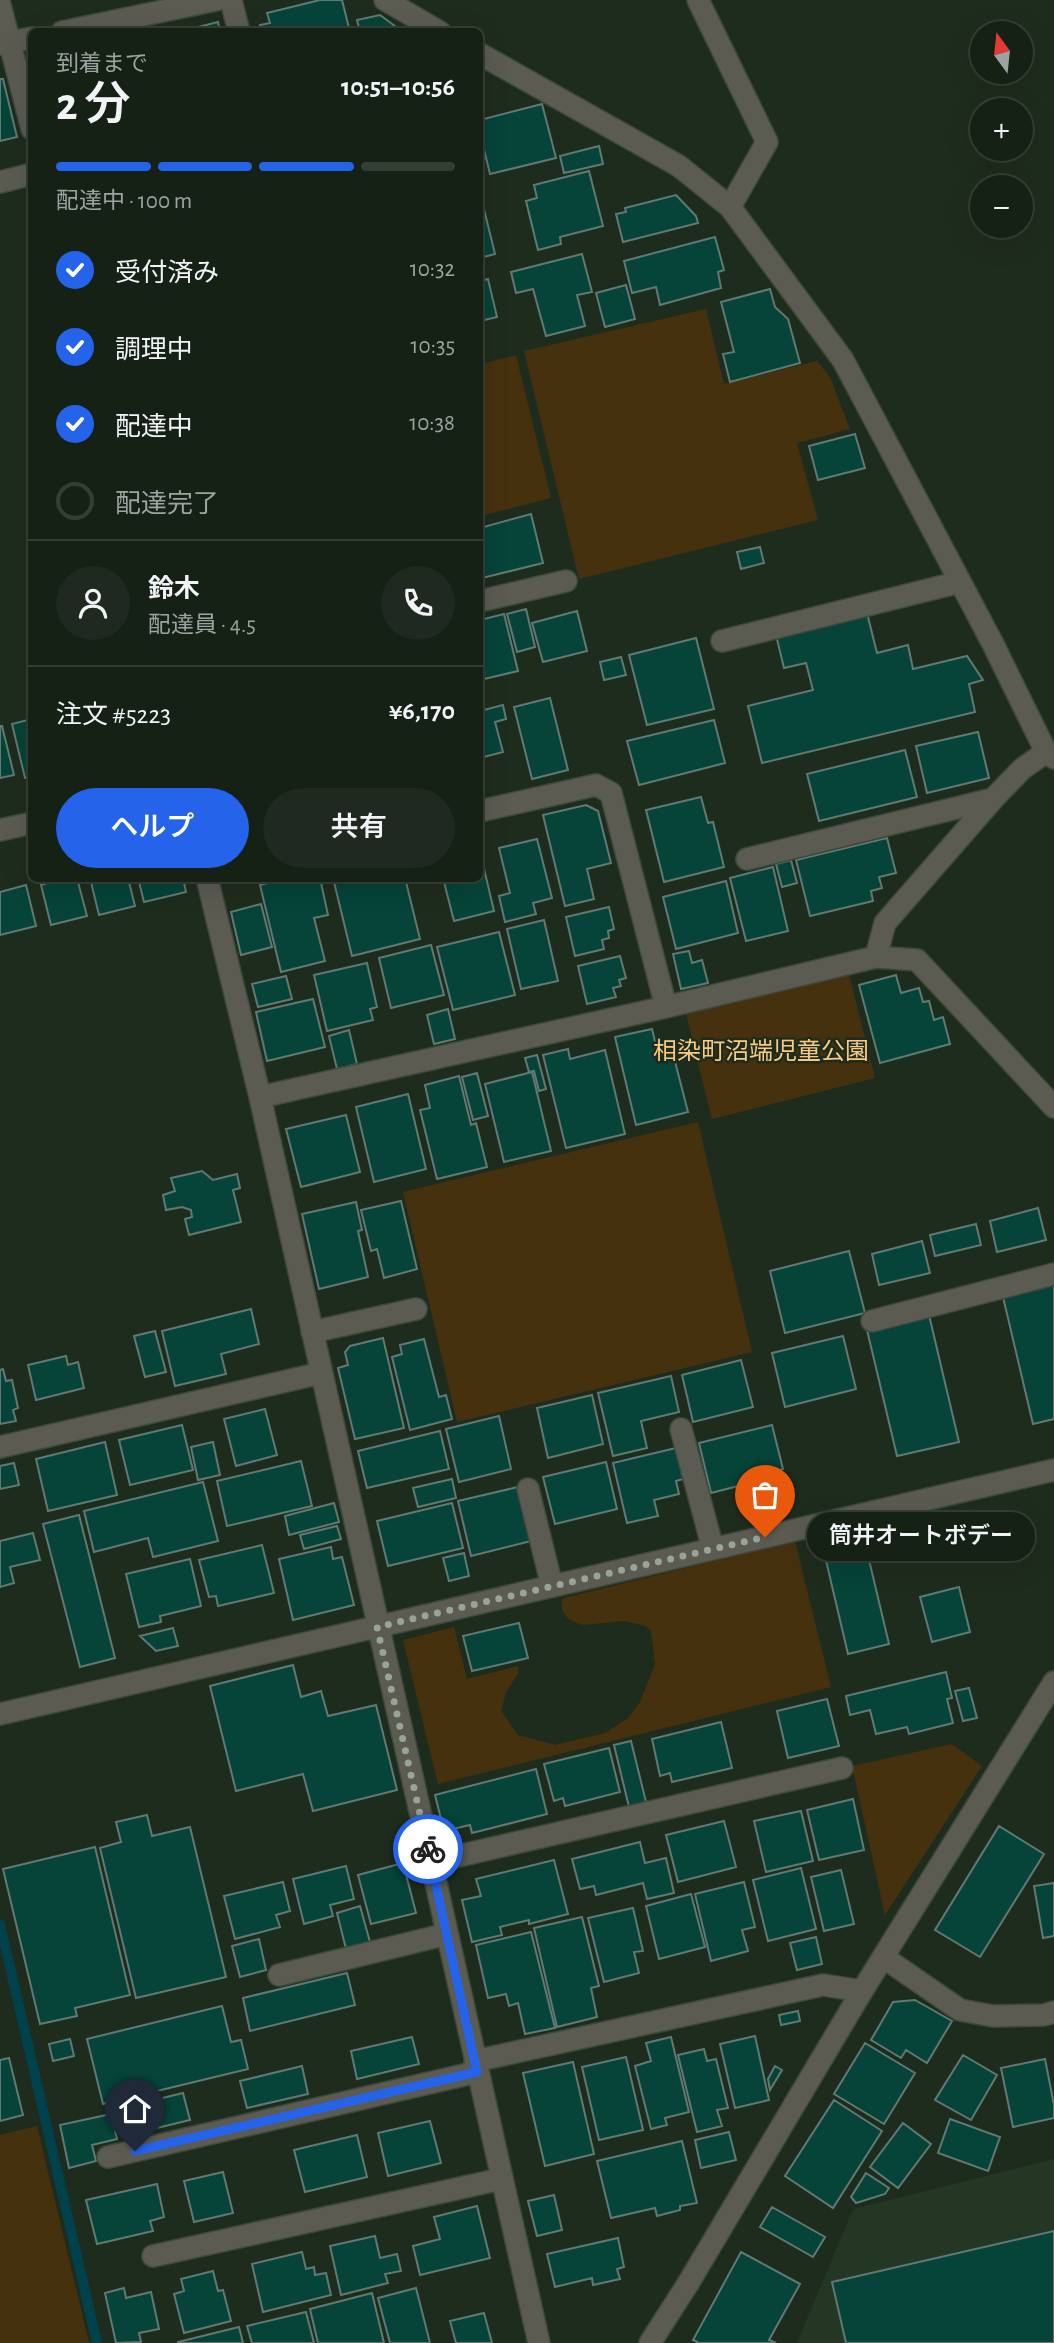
<!DOCTYPE html>
<html lang="ja">
<meta charset="utf-8">
<style>
:root{--surface:#162116;--page:#1f291f;--text:#f1f3f6;--muted:#9ea3a1;--line:#353e35;--accent:#2563eb}
body{margin:0;font-family:"Alegreya Sans","Noto Sans JP",sans-serif;background:var(--page);color:var(--text);height:100vh;display:flex;flex-direction:column;font-size:26px;white-space:nowrap}
*{box-sizing:border-box;margin:0}
p{font-size:23px;color:var(--muted)}
.icon{flex:none;width:38px;height:38px;fill:none;stroke:currentColor;stroke-width:2;stroke-linecap:round;stroke-linejoin:round}
.map{position:relative;flex:1;overflow:hidden}
.side{position:absolute;left:28px;top:28px;width:455px;height:854px;display:flex;flex-direction:column;background:var(--surface);border-radius:10px;box-shadow:0 7px 28px #0002,0 0 0 2px var(--line)}
.side>*{flex:none}
.needle{width:46px;rotate:345deg}
.tools{position:absolute;left:970px;top:21px;display:grid;gap:14px}
.tools a{display:grid;place-items:center;width:63px;height:63px;border-radius:50%;background:var(--surface);box-shadow:0 7px 28px #0002,0 0 0 2px var(--line);font-size:35px}
.pin{position:absolute;display:grid;place-items:center;width:60px;height:60px;color:#fff;margin:-72px -30px;border-radius:50% 50% 50% 0;rotate:-45deg;box-shadow:0 0 7px #0007}
.pin .icon{rotate:45deg}
.courier{position:absolute;display:grid;place-items:center;width:70px;height:70px;margin:-35px;border:5px solid #2563eb;border-radius:50%;background:#fff;color:#222;box-shadow:0 2px 9px #0007}
.bubble{position:absolute;height:49px;border-radius:24px;background:var(--surface);box-shadow:0 7px 28px #0002,0 0 0 2px var(--line);font-size:23px;font-weight:600;line-height:49px;text-align:center}
.summary em{font-style:normal;font-weight:600}
.summary div{display:flex;flex-direction:column-reverse}
.summary{display:flex;align-items:center;justify-content:space-between;height:119px;padding:0 28px}
h1{font-size:46px;font-weight:600;line-height:52px}
.bar{display:grid;grid-template-columns:repeat(4,1fr);gap:10px 7px;align-content:center;height:84px;padding:0 28px}
.bar i{height:9px;border-radius:5px;background:var(--line)}
.bar .on{background:var(--accent)}
.bar p{grid-column:span 4}
.line{display:flex;align-items:center;gap:18px;padding:0 28px;border-top:2px solid var(--line)}
.line div{flex:1}
.round{display:grid;place-items:center;flex:none;width:74px;height:74px;border-radius:37px;background:var(--page)}
ol{padding:0 28px;list-style:none}
li{display:flex;align-items:center;gap:21px;height:77px}
li p{margin-inline-start:auto}
li .icon{padding:7px;border-radius:50%;background:var(--accent);color:#fff;stroke-width:4}
li:last-child{color:var(--muted)}
li i{width:38px;height:38px;border:4px solid var(--line);border-radius:50%}
.button{display:flex;gap:14px;margin-top:auto;padding:14px 28px}
.button a{flex:1;height:80px;border-radius:42px;background:var(--accent);color:#fff;font-size:28px;font-weight:600;line-height:80px;text-align:center}
.button a+a{background:var(--page);color:var(--text)}
.map>svg:first-child{display:block}
.built{fill:#243724}
.green{fill:#46310f}
.lines{fill:none;stroke-linecap:round;stroke-linejoin:round}
.stream{stroke:#00424c;stroke-width:10}
.building{fill:#064339;stroke:#607a73;stroke-width:2}
.minor-casing{stroke:#3c493b;stroke-width:24}
.minor{stroke:#5b5b52;stroke-width:21}
.done{stroke:#99a498;stroke-width:7;stroke-dasharray:0 12.6}
.route{stroke:#2563eb;stroke-width:9}
.labels{text-anchor:middle;stroke-width:5;stroke-linejoin:round;paint-order:stroke}
.park-label{font-size:24px;fill:#fbca82;stroke:#1e2c1d}
</style>
<div class="map">
<svg width="1054" height="2343" viewBox="0 0 1054 2343">
<rect width="100%" height="100%" fill="#1e2c1d"/>
<path class="built" d="M1054 2159V2343H797L853 2209Z"/>
<path class="green" d="M706 309 724 384 817 361 830 377 850 429 797 443 818 520 579 579 524 351Z
M516 355 551 498 480 516V364Z
M849 974 875 1078 712 1119 686 1014Z
M698 1122 752 1352 457 1422 403 1192Z
M795 1541 831 1687 438 1784 403 1640 454 1627 467 1679 518 1666 519 1672 506 1693 501 1711 518 1735 555 1745 605 1733 628 1718 640 1702 655 1664 651 1631 646 1626 625 1621 583 1625 568 1619 562 1610V1602L564 1598Z
M952 1744 982 1766 885 1915 852 1766Z
M37 2126 89 2343H0V2135Z"/>
<g class="lines">
<path class="stream" d="M0 1924 97 2343"/>
</g>
<path class="building" d="M320 0H342L350 32H261L260 25 270 23 267 13Z
M380 15 403 32H360L357 20Z
M218 22 220 32H178Z
M0 79H3L17 137 0 141Z
M542 104 556 158 490 174 480 133V120Z
M599 146 603 164 564 173 560 156Z
M589 171 603 226 560 237 561 244 538 250 526 201 537 198 534 185Z
M676 195 696 216 698 223 623 242 616 214 626 212 625 208Z
M481 197 495 254 480 258V197Z
M715 237 724 270 718 272 721 288 660 305 656 287 632 293 624 261Z
M582 254 592 292 577 295 585 326 546 336 533 289 516 293 511 272Z
M488 279 497 317 480 321V281Z
M626 285 635 319 605 327 596 293Z
M770 289 775 307 788 319 800 363 730 382 723 354 734 352 721 302Z
M855 434 865 468 818 480 809 446Z
M531 514 543 563 482 578 480 565V528Z
M760 547 764 563 741 569 737 552Z
M526 609 535 647 517 652 507 614Z
M577 611 587 651 543 662 532 623Z
M867 613 877 653 908 645 913 669 967 656 983 680 969 684 975 712 762 763 748 706 813 690 806 663 784 668 776 635Z
M504 614 518 671 480 680V620Z
M696 638 714 709 647 725 629 655Z
M621 657 626 675 604 680 600 662Z
M550 698 568 770 532 779 514 707Z
M503 705 506 719 495 722 503 752 480 758V711Z
M32 719V777L25 778 12 724Z
M714 720 725 763 639 785 627 741Z
M0 726H2L14 775 0 778Z
M978 732 989 778 927 793 916 746Z
M905 750 917 797 819 821 807 774Z
M701 797 708 823 713 822 724 867 664 882 646 810Z
M586 805 598 811 611 863 587 869 594 899 565 906 543 815Z
M887 838 896 873 879 877 882 888 871 891 873 901 810 916 796 860Z
M537 839 552 898 533 903 536 914 505 922 499 896 510 893 499 848Z
M481 856 494 911 454 921 443 878H480Z
M791 860 797 883 782 887 776 864Z
M773 867 788 931 746 941 730 878Z
M63 878H77L87 916 51 925 41 885Z
M90 878H128L135 906 99 915Z
M138 878H183L186 892 144 902Z
M286 878H320L328 915 314 918 325 961 281 972 260 885Z
M333 878H405L420 939 352 956Z
M726 881 738 933 676 949 663 897Z
M26 885 36 926 0 935V892Z
M261 904 272 947 241 955 231 912Z
M609 907 614 929 608 931 609 938 602 940 604 949 575 956 566 917Z
M544 920 558 981 521 989 507 929Z
M499 932 515 995 453 1010 437 947Z
M431 945 444 995 391 1008 379 958Z
M689 951 692 963 702 960 708 983 681 989 673 954Z
M620 956 626 978 619 980 621 986 613 988 616 997 587 1004 578 966Z
M367 963 377 1007 370 1009 373 1020 327 1031 314 975Z
M896 975 901 993 919 988 923 1002 929 1001 934 1020 943 1017 950 1044 880 1063 859 985Z
M286 976 292 999 258 1007 252 984Z
M313 999 325 1047 267 1061 256 1012Z
M448 1009 455 1039 434 1044 427 1015Z
M652 1029 657 1049 671 1046 688 1112 636 1125 615 1037Z
M349 1030 357 1064 337 1069 329 1036Z
M568 1049 570 1059 605 1050 625 1134 566 1148 543 1055Z
M537 1055 546 1089 539 1091 534 1071 529 1072 525 1058Z
M532 1072 551 1151 504 1162 485 1084Z
M477 1073 488 1116 473 1120 462 1077Z
M459 1076 471 1125 476 1123 487 1167 437 1179 420 1110 430 1108 425 1085Z
M408 1094 426 1169 374 1182 356 1107Z
M346 1115 360 1172 301 1187 286 1129Z
M202 1171 213 1180 237 1174 240 1188 233 1190 241 1222 189 1235 185 1219 192 1217 191 1210 182 1207 166 1210 163 1195 175 1191 171 1178Z
M401 1201 417 1269 384 1278 377 1249 371 1251 361 1210Z
M356 1202 362 1230 358 1231 368 1277 319 1289 302 1214Z
M1038 1208 1046 1240 997 1252 990 1221Z
M976 1224 981 1245 935 1256 930 1235Z
M922 1241 930 1273 879 1285 872 1254Z
M849 1251 865 1313 785 1333 770 1271Z
M1054 1285V1419L1033 1424 1003 1297Z
M251 1309 259 1344 221 1354 226 1374 175 1386 162 1331Z
M929 1315 959 1442 897 1456 867 1330Z
M155 1331 166 1372 145 1377 134 1336Z
M843 1336 856 1389 785 1407 772 1353Z
M383 1338 404 1428 355 1439 338 1368 348 1365 345 1352 350 1346Z
M424 1339 439 1397 446 1395 452 1419 410 1430 392 1357 402 1354 400 1345Z
M66 1356 68 1365 78 1362 84 1388 36 1400 28 1365Z
M741 1360 753 1407 693 1422 682 1375Z
M3 1369 6 1381 12 1380 18 1408 13 1410 16 1421 0 1424V1370Z
M671 1376 679 1412 641 1421 647 1448 613 1456 598 1393Z
M592 1395 603 1444 548 1458 537 1408Z
M265 1409 277 1455 236 1466 224 1419Z
M499 1416 511 1469 459 1482 446 1429Z
M182 1425 193 1470 130 1485 119 1440Z
M772 1425 783 1469 744 1479 746 1484 711 1493 699 1443Z
M440 1431 449 1469 367 1488 358 1451Z
M105 1442 117 1495 48 1511 36 1459Z
M213 1442 220 1475 198 1480 191 1447Z
M676 1448 683 1479 676 1481 679 1494 654 1500 658 1516 627 1523 613 1463Z
M301 1461 312 1506 227 1526 217 1481Z
M606 1462 617 1509 555 1524 543 1477Z
M14 1463 19 1485 0 1489V1466Z
M782 1476 788 1501 767 1507 760 1482Z
M452 1479 456 1498 418 1507 413 1488Z
M203 1482 218 1541 153 1557 148 1538 94 1552 84 1511Z
M518 1487 531 1541 471 1556 458 1501Z
M334 1503 339 1522 289 1535 285 1516Z
M452 1503 463 1548 388 1566 377 1521Z
M968 1511 976 1542 943 1550 936 1519Z
M79 1515 115 1658 80 1667 43 1524Z
M337 1526 341 1539 304 1549 300 1535Z
M33 1533 40 1560 10 1567 14 1583 0 1587V1541Z
M865 1543 889 1644 848 1654 824 1552Z
M262 1545 274 1593 218 1606 216 1596 209 1597 199 1560Z
M331 1547 333 1559 342 1557 354 1605 293 1620 279 1559Z
M464 1553 469 1576 449 1581 443 1558Z
M190 1559 201 1606 160 1616 161 1622 139 1627 126 1574Z
M959 1587 970 1632 932 1642 920 1597Z
M519 1623 528 1658 472 1671 463 1636Z
M173 1628 178 1646 156 1651 140 1636Z
M293 1665 301 1697 321 1691 328 1716 376 1705 397 1790 313 1811 303 1774 236 1791 210 1686Z
M946 1672 952 1698 947 1699 953 1723 909 1734 907 1727 876 1734 870 1710 850 1715 846 1696Z
M969 1688 977 1718 963 1721 955 1691Z
M827 1699 839 1746 788 1758 777 1711Z
M721 1722 732 1768 672 1782 670 1773 660 1776 652 1739Z
M631 1741 646 1802 629 1807 614 1745Z
M609 1748 620 1792 565 1806 563 1798 554 1801 544 1764Z
M536 1769 547 1814 472 1833 470 1825 444 1831 435 1795Z
M853 1799 864 1850 819 1860 807 1810Z
M801 1811 813 1861 766 1872 754 1821Z
M147 1815 152 1836 190 1827 226 1977 136 1998 100 1848 121 1842 116 1822Z
M724 1821 736 1867 678 1882 666 1835Z
M999 1826 1044 1854 980 1957 935 1930Z
M640 1842 645 1863 666 1858 674 1893 647 1899 643 1883 596 1895 594 1886 580 1889 572 1859Z
M95 1847 130 1995 75 2008 77 2016 40 2024 3 1869Z
M554 1860 568 1914 529 1924V1920L500 1927 502 1935 472 1942 462 1900 481 1896 476 1879Z
M403 1863 416 1913 371 1924 358 1875Z
M346 1866 354 1899 330 1905 333 1916 304 1924 293 1879Z
M801 1868 816 1929 768 1941 753 1880Z
M841 1870 854 1924 824 1931 811 1877Z
M283 1882 290 1911 276 1915 280 1927 235 1939 224 1896Z
M744 1882 755 1927 742 1930 748 1951 711 1961 695 1894Z
M1054 1883V1936L1043 1938 1034 1886Z
M691 1894 705 1947 659 1959 646 1906Z
M360 1906 370 1942 346 1949 337 1913Z
M633 1908 643 1951 634 1952 639 1973 604 1982 588 1918Z
M582 1917 599 1986 591 1988 597 2017 557 2027 534 1928Z
M531 1932 555 2028 525 2034 518 2003 509 2006 506 1994 488 1998 476 1945Z
M816 1937 822 1964 797 1970 790 1943Z
M259 1939 266 1970 240 1977 232 1946Z
M347 1973 355 2005 250 2031 243 1998Z
M915 2000 952 2021 927 2063 906 2050 901 2058 871 2040 893 2002Z
M222 2006 231 2042 241 2040 248 2069 103 2104 87 2039Z
M798 2011 800 2021 781 2025 779 2015Z
M755 2036 769 2100 735 2108 720 2044Z
M412 2037 419 2064 357 2079 351 2051Z
M671 2037 689 2112 665 2118 667 2125 651 2129 635 2066 651 2061 646 2043Z
M70 2039 74 2056 53 2061 49 2044Z
M865 2043 915 2073 884 2124 834 2094Z
M704 2049 707 2061 716 2059 728 2108 717 2110 722 2126 697 2132 678 2055Z
M963 2055 997 2075 971 2120 935 2100Z
M626 2057 643 2130 599 2140 582 2067Z
M9 2058 23 2115 0 2121V2060Z
M1045 2059 1054 2105V2118L1013 2127 1001 2068Z
M573 2062 594 2154 545 2166 523 2073Z
M302 2066 308 2094 247 2108 240 2081Z
M775 2066 782 2070 770 2090 768 2079Z
M183 2093 190 2120 128 2135 122 2108Z
M834 2100 882 2131 833 2208 785 2176Z
M111 2114 117 2139 92 2145 96 2161 69 2168 60 2125Z
M950 2119 1000 2137 988 2171 938 2153Z
M430 2121 441 2163 388 2176 378 2133Z
M903 2123 931 2144 898 2188 870 2167Z
M729 2132 736 2160 701 2168 695 2140Z
M357 2135 367 2177 305 2192 294 2150Z
M682 2141 697 2203 680 2206V2210L657 2216 655 2208 611 2218 597 2161Z
M223 2172 233 2213 194 2222 184 2181Z
M866 2173 889 2188 885 2194 856 2203 851 2197Z
M157 2184 164 2217 150 2221 153 2231 97 2244 86 2200Z
M554 2195 562 2230 537 2236 528 2201Z
M477 2206 490 2258 420 2275 413 2246 440 2239 434 2217Z
M772 2207 825 2237 813 2257 760 2227Z
M1054 2231V2343H846L832 2282Z
M375 2236 380 2258 397 2254 401 2271 385 2274 388 2283 341 2295 330 2246Z
M618 2238 624 2267 617 2269 620 2279 593 2285 592 2278 555 2287 547 2254Z
M302 2252 306 2269 314 2267 315 2275 326 2273 331 2295 263 2312 252 2264Z
M741 2252 800 2284 769 2340 776 2343H699L693 2340Z
M213 2271 218 2291 223 2290 231 2321 184 2333 174 2294 184 2291 181 2279Z
M124 2288 126 2298 151 2292 159 2329 139 2333 141 2342 116 2343 105 2293Z
M416 2288 430 2343H390L378 2298Z
M372 2293 384 2343H318L310 2309Z
M306 2312 314 2343H252L247 2326Z
M484 2313 492 2343H456L450 2321Z
M239 2327 243 2343H178V2342Z"/>
<g class="lines">
<defs>
<path id="minor" d="M231 0 239 32
M385 0 440 32
M698 0 767 142 730 207
M0 5 32 129
M62 32 216 0
M0 44 32 38
M480 54 679 166 730 207 843 360 993 644 1046 752 1054 758
M0 182 32 174
M480 601 566 581
M722 641 960 582
M480 811 596 785 611 793 666 1007
M0 830 32 823
M747 859 993 799
M207 878 260 1097 539 2343
M876 957 885 923 993 799 1022 769 1046 752
M260 1097 666 1007 876 957 917 960 1054 1107
M872 1321 1054 1274
M312 1332 416 1309
M681 1429 713 1549
M0 1447 321 1373
M528 1489 552 1586
M0 1714 1054 1470
M432 1862 842 1768
M883 1957 960 2010 993 2016 1044 2015 1054 2012
M279 1975 447 1934
M475 2061 823 1985 862 1991
M108 2157 477 2072
M153 2256 501 2179
M650 2343 689 2282 862 1991 1054 1682"/>
</defs>
<use href="#minor" class="minor-casing"/>
<use href="#minor" class="minor"/>
</g>
<g class="lines">
<path class="done" d="M428 1849 377 1627 765 1537"/>
<path class="route" d="M135 2151 477 2072 428 1849"/>
</g>
<g class="labels">
<g class="park-label">
<text x="761" y="1059">相染町沼端児童公園</text>
</g>
</g>
</svg>
<div class="tools">
<a><svg class="needle" viewBox="-14 -14 28 28"><path d="M0-13l5 13h-10z" fill="#e53935"/><path d="M0 13l5-13h-10z" fill="#9ea3a1"/></svg></a>
<a>+</a>
<a>−</a>
</div>
<div class="pin" style="left:765px;top:1537px;background:#ea580c"><svg class="icon" aria-label="bag" viewBox="0 0 24 24"><path d="M5 8h14l-1 12H6zM9 8a3 3 0 0 1 6 0"/></svg></div>
<div class="pin" style="left:135px;top:2151px;background:#1f2937"><svg class="icon" aria-label="home" viewBox="0 0 24 24"><path d="M3 11l9-7 9 7M6 9v11h12V9"/></svg></div>
<div class="courier" style="left:428px;top:1849px"><svg class="icon" aria-label="bike" viewBox="0 0 24 24"><circle cx="6" cy="16" r="4"/><circle cx="18" cy="16" r="4"/><path d="M6 16l4-8h5l3 8M10 8l3 8H6M13 5h3"/></svg></div>
<div class="bubble" style="left:807px;top:1512px;width:228px">筒井オートボデー</div>
<section class="side">
<div class="summary"><div><h1>2 分</h1><p>到着まで</p></div><em>10:51–10:56</em></div>
<div class="bar"><i class="on"></i><i class="on"></i><i class="on"></i><i></i><p>配達中 · 100 m</p></div>
<ol>
<li><svg class="icon" aria-label="check" viewBox="0 0 24 24"><path d="M5 12l5 5 9-10"/></svg>受付済み<p>10:32</p></li>
<li><svg class="icon" aria-label="check" viewBox="0 0 24 24"><path d="M5 12l5 5 9-10"/></svg>調理中<p>10:35</p></li>
<li><svg class="icon" aria-label="check" viewBox="0 0 24 24"><path d="M5 12l5 5 9-10"/></svg>配達中<p>10:38</p></li>
<li><i></i>配達完了</li>
</ol>
<div class="line" style="height:126px"><a class="round"><svg class="icon" aria-label="person" viewBox="0 0 24 24"><circle cx="12" cy="8" r="4"/><path d="M4 21q1-7 8-7t8 7"/></svg></a><div><b>鈴木</b><p>配達員 · 4.5</p></div><a class="round"><svg class="icon" aria-label="phone" viewBox="0 0 24 24"><path d="M5 4h4l2 5-3 2q2 4 5 5l2-3 5 2v4C11 20 4 13 5 4z"/></svg></a></div>
<div class="line" style="height:91px"><div>注文 #5223</div><b>¥6,170</b></div>
<div class="button"><a>ヘルプ</a><a>共有</a></div>
</section>
</div>
